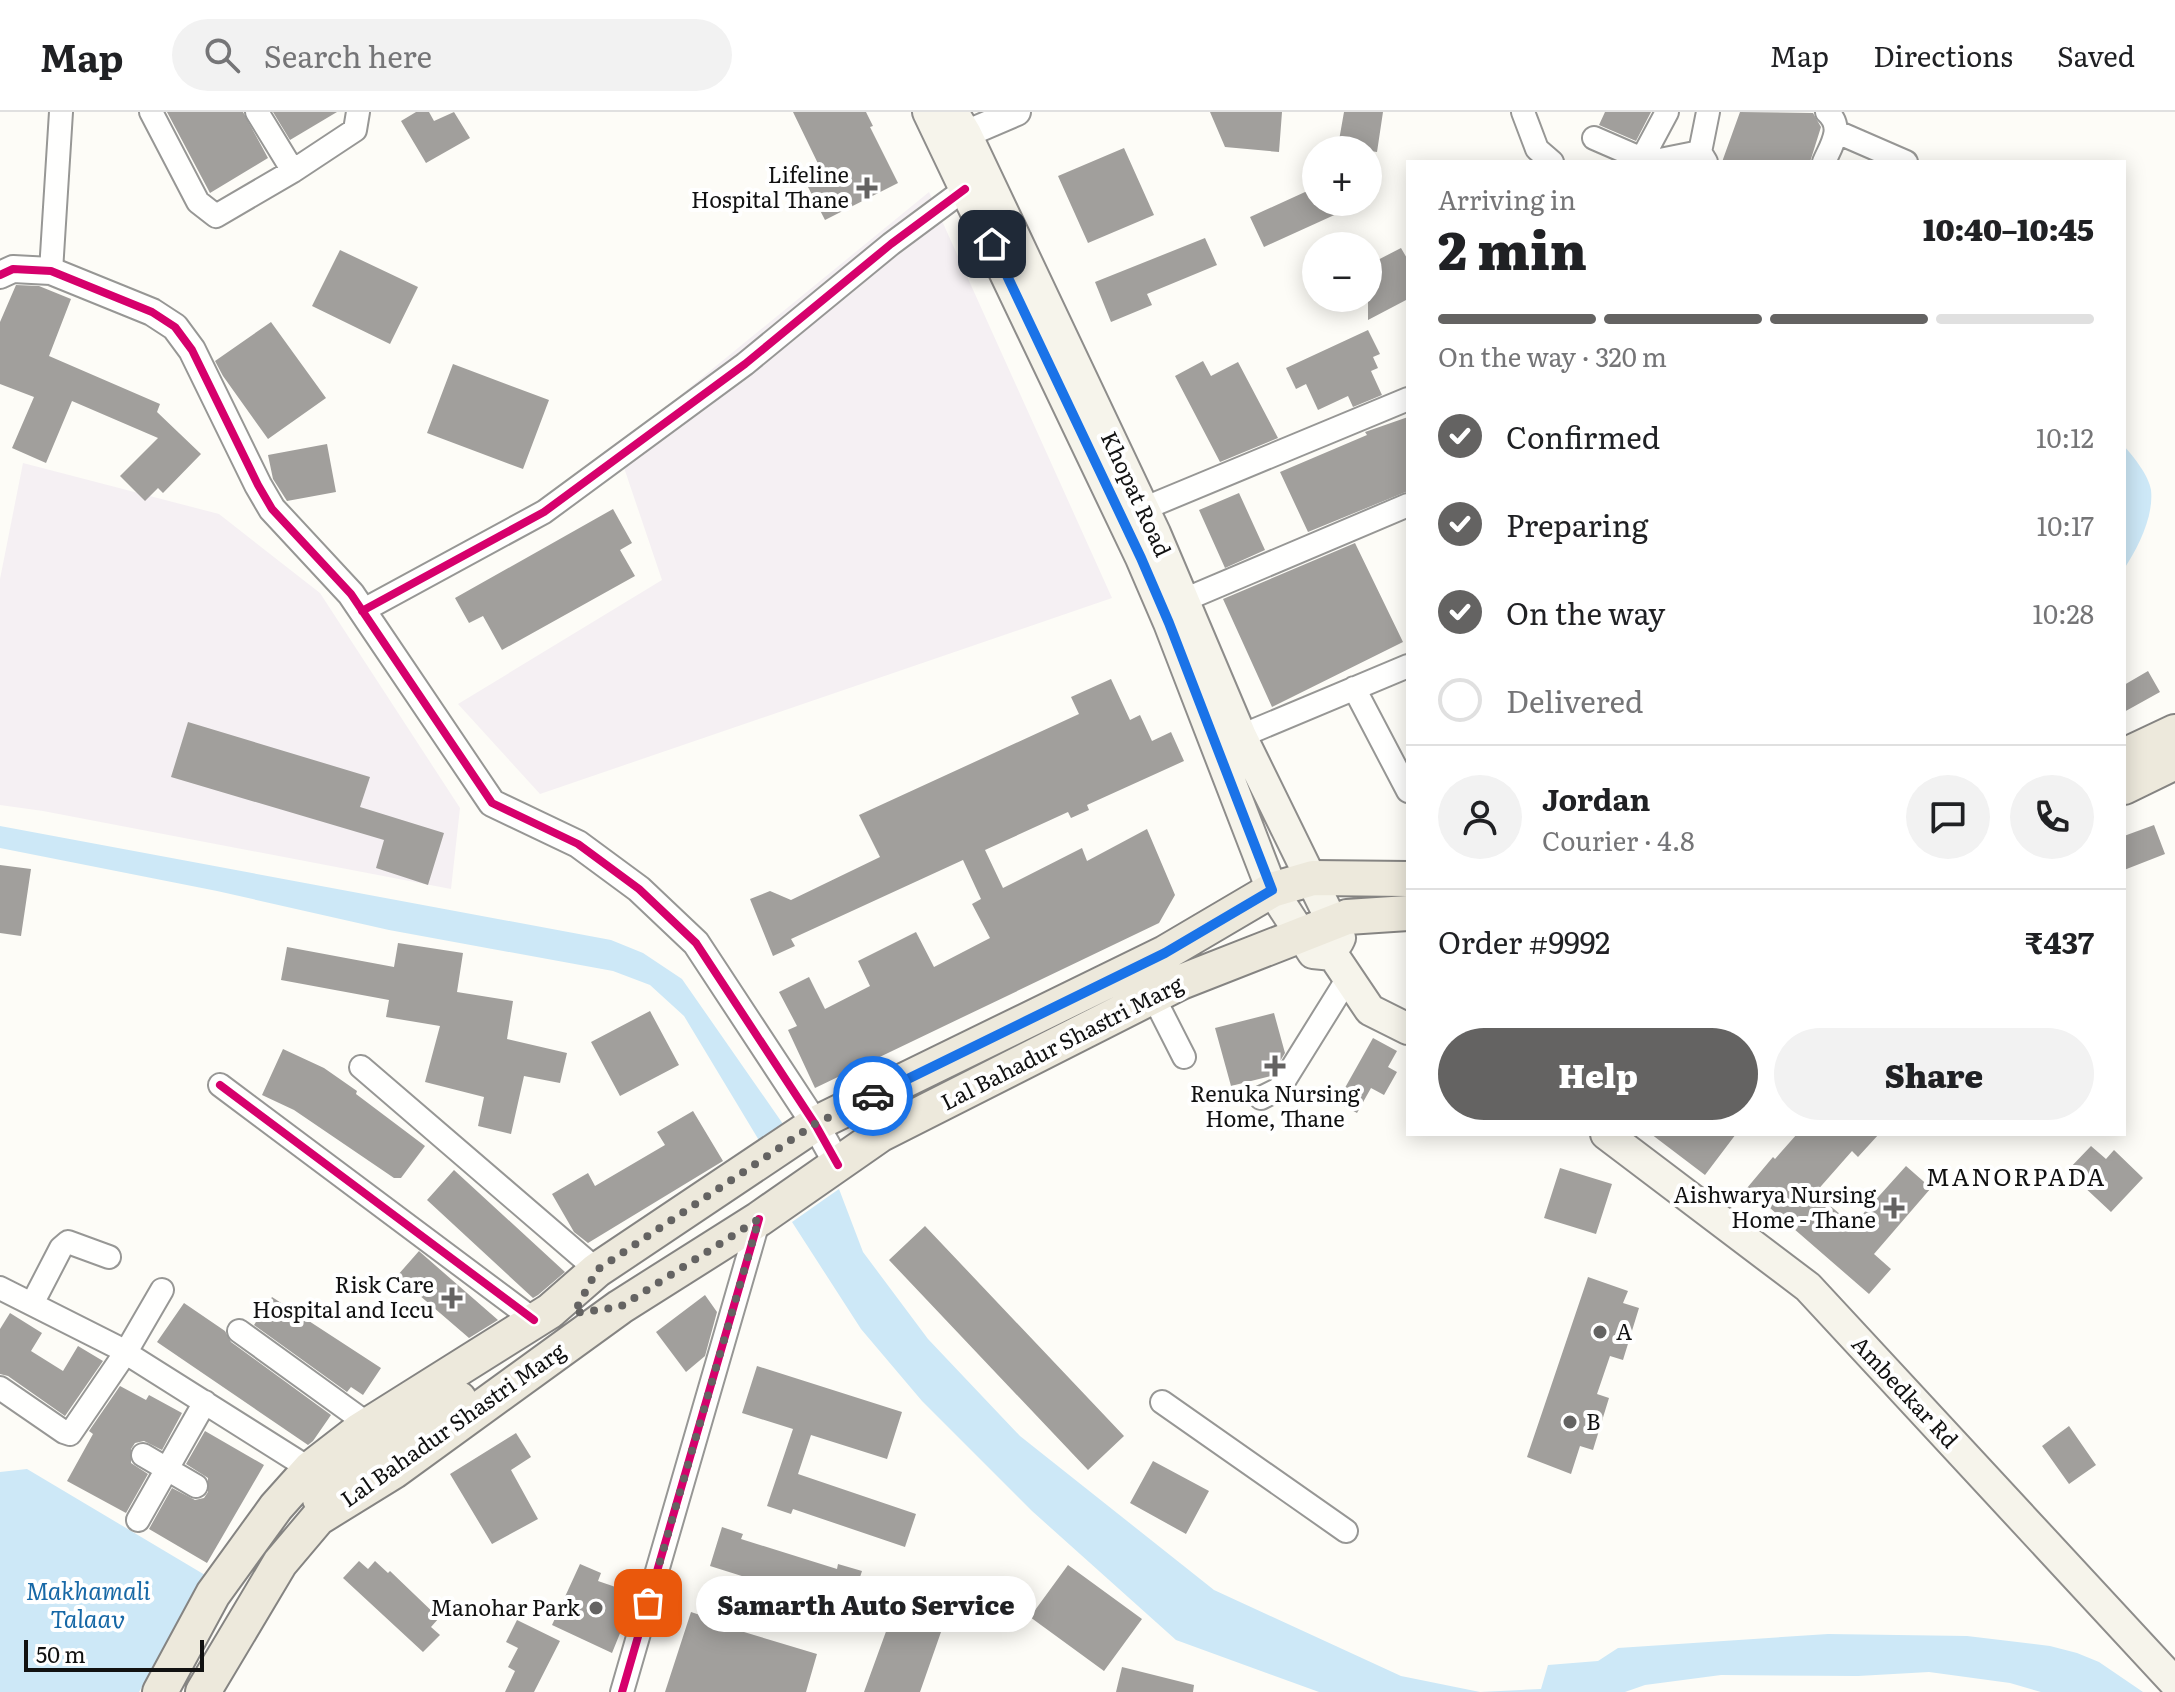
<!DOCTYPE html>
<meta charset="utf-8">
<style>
:root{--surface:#fff;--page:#f2f2f2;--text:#202124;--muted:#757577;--line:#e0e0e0;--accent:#646362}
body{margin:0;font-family:Literata,serif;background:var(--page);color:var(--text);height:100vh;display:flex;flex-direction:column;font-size:30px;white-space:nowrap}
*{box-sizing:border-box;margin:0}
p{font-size:26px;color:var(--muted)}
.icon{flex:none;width:44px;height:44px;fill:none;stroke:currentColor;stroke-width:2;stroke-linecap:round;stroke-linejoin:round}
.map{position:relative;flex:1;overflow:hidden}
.sheet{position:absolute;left:1406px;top:48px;width:720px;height:976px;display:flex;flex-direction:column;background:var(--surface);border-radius:0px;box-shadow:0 4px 20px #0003}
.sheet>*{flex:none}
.buttons{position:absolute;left:1302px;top:24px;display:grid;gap:16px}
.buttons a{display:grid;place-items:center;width:80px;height:80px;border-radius:50%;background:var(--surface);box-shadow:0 4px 20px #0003;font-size:40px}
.scale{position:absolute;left:24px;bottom:20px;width:180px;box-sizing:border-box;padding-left:8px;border:4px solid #111;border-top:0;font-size:22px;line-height:28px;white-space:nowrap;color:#111;-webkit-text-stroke:6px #fff;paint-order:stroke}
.pin{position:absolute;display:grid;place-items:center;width:68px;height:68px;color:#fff;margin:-34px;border-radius:16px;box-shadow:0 4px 12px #0006}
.courier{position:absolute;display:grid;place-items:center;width:80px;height:80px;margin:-40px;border:6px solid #1a73e8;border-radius:50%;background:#fff;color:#222;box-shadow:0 2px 10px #0007}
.bubble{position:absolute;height:56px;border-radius:28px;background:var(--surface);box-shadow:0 4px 20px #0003;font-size:26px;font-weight:800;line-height:56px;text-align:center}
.head em{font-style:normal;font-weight:800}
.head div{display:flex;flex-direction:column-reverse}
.head{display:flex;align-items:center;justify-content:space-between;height:136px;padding:0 32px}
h1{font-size:52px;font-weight:800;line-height:60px}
.bar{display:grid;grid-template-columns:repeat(4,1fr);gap:12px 8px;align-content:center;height:96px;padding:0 32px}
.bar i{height:10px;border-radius:6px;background:var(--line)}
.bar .current{background:var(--accent)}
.bar p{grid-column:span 4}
.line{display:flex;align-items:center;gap:20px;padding:0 32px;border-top:2px solid var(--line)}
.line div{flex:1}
.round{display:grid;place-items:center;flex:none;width:84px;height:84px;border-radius:42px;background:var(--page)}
ol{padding:0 32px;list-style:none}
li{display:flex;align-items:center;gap:24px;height:88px}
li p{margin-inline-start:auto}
li .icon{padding:8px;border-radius:50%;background:var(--accent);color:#fff;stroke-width:4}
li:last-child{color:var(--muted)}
li i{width:44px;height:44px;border:4px solid var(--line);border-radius:50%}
.cta{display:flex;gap:16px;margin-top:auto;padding:16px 32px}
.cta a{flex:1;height:92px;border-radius:48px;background:var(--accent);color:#fff;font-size:32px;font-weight:800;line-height:92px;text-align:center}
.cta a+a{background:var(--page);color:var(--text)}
header{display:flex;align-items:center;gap:48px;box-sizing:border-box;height:112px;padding:0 40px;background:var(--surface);border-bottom:2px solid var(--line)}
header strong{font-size:38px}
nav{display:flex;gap:44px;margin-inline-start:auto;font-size:28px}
.search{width:560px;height:72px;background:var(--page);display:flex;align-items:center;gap:20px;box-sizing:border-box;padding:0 28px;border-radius:44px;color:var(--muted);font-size:30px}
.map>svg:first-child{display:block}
.industrial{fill:#f5f0f3}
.water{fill:#cde8f7}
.building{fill:#a19f9c}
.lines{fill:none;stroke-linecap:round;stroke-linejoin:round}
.minor-casing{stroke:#979795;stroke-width:26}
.tertiary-casing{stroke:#979795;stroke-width:30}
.secondary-casing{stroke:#8e8d8b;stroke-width:34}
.primary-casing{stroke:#858482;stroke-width:38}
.minor{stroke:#fffffe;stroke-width:22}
.tertiary{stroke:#fffffe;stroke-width:26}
.secondary{stroke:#f6f4eb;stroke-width:30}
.primary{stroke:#ede9dc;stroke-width:34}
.cycleway-casing{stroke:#fff;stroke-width:13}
.cycleway{stroke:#d6006c;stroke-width:8}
.done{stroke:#646362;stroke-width:8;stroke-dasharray:0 14.4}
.route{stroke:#1a73e8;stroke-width:10}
.poi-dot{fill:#646362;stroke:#fff;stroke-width:3}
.labels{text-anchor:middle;stroke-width:8;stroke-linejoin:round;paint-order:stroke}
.poi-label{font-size:22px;fill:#111;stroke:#fff;text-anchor:end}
.street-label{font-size:22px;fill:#111;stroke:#fff}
.neighbourhood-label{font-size:24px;letter-spacing:2px;fill:#111;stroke:#fff}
.water-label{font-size:24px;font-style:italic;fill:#1768a6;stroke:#fff}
</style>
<header>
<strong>Map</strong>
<div class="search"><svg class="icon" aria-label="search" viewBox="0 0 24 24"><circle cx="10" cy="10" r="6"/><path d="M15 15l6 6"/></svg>Search here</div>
<nav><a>Map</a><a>Directions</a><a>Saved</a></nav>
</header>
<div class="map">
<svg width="2175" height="1580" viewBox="0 0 2175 1580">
<rect width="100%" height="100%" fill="#fdfcf7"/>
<path class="industrial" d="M929 80 1112 486 540 682 458 592 662 468 617 335Z
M23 351 219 402 320 481 460 696 451 777 43 699 0 693V467Z"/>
<path class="water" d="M2124 334C2134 345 2149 364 2151 378 2154 404 2138 436 2124 457Z
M0 714 611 828 643 841 682 867 783 1012 760 1030 684 904 650 873 613 859 389 818 217 779 0 736Z
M839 1077 863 1140 928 1227 1020 1324 1214 1478 1401 1564 1480 1580 1541 1577 1548 1553 1598 1549 1618 1536 1828 1522 1967 1524 2050 1534 2077 1541 2099 1550 2143 1580H2041L2010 1571 1929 1560 1858 1564 1721 1563 1645 1573 1625 1580H1319L1176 1528 1032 1399 922 1289 861 1217 792 1110Z
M27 1357 205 1463 139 1580H0V1360Z"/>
<path class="building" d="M167 0H243L268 46 210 81Z
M273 0H337L290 28Z
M416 0H429L434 9 454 0 470 26 426 51 401 9Z
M793 0H866L873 14 870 15 898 71 825 108 808 75 825 66Z
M1210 0H1282L1279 40 1225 35Z
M1344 0H1383L1377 40 1338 34Z
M1605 0H1651L1636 29 1599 13Z
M1740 0 1813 1 1821 15 1810 50H1722Z
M1124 36 1154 103 1088 131 1058 64Z
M1316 75V90H1363L1264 135 1250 105Z
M1205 126 1217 153 1147 182 1152 193 1111 210 1095 170Z
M1401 136 1408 148V187L1368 208V153Z
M340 138 418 175 390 232 312 194Z
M16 173 39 174 71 187 49 244 160 292 157 300 201 342 163 381 158 376 145 389 120 364 158 326 72 289 46 351 12 336 34 285 0 272V210Z
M271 210 326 286 268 327 223 264 215 249Z
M1368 218 1380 242 1373 245 1378 256 1371 259 1382 283 1353 295 1348 284 1318 298 1306 272 1296 277 1286 256Z
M1203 249 1211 264 1238 250 1278 326 1220 350 1175 264Z
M453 252 549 288 523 357 427 321Z
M1408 305V379L1308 420 1280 360 1367 323 1365 320Z
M327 332 336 380 287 389 273 367 268 343Z
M1239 381 1265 438 1225 456 1199 398Z
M613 397 632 431 620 438 635 464 502 538 483 504 469 511 455 486Z
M1355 431 1403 530 1272 595 1223 487Z
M2148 559 2160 580 2124 600V573Z
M1111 567 1130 608 1140 603 1152 629 1171 620 1184 649 1087 693 1089 698 1071 706 1068 700 985 738 1003 776 1082 736 1087 749 1147 717 1175 783 1159 811 815 976 788 918 797 914 779 880 809 865 825 897 870 874 858 849 916 820 934 855 990 826 972 792 981 787 963 748 791 827 795 834 773 844 750 787 770 779 791 788 880 745 859 703 1079 602 1071 585Z
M188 610 370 665 360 695 444 721 428 773 376 756 384 728 171 665Z
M2154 713 2165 742 2124 758V724Z
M0 753 31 757 21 824 0 821Z
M398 831 463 841 457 880 513 889 507 927 567 941 560 971 524 964 511 1022 478 1014 484 985 425 970 440 914 386 905 389 888 281 868 287 835 394 855Z
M650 899 679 953 620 984 591 930Z
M1274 901 1285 941 1271 964 1231 974 1215 916Z
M1373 926 1397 939 1388 955 1397 960 1384 983 1371 976 1357 1001 1337 990Z
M283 937 324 956 357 979 356 982 425 1034 401 1066H394L294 998 262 983Z
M693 999 723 1049 588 1131 574 1120 552 1082 588 1061 595 1074 665 1033 657 1020Z
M1651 1022H1736L1705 1063Z
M1797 1022H1879L1858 1045 1852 1039 1815 1081 1853 1113 1906 1054 1931 1076 1874 1142 1891 1157 1869 1182 1747 1076 1773 1045 1775 1047Z
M2091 1034 2106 1047 2114 1038 2143 1066 2111 1100 2067 1059Z
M1560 1056 1612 1072 1596 1122 1544 1106Z
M454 1058 565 1160 538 1183 533 1186 427 1088Z
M925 1114 1124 1324 1088 1358 889 1148Z
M419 1139 420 1140 498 1208 469 1226 397 1164Z
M1588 1165 1628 1179 1623 1191 1639 1196 1623 1248 1610 1244 1597 1282 1609 1286 1593 1338 1580 1334 1571 1362 1527 1345Z
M705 1183 717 1200 705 1244 686 1260 656 1220Z
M272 1185 381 1256 363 1283 351 1275 347 1280 254 1213Z
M184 1191 225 1219 231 1230 331 1303 313 1329 308 1333 157 1230Z
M10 1201 42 1221 31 1239 63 1259 78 1234 103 1249 65 1304 8 1264 0 1262V1217Z
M757 1254 902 1300 887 1347 811 1323 798 1362 916 1402 905 1435 793 1397 791 1402 767 1394 793 1317 742 1301Z
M120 1274 146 1288 149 1283 182 1301 162 1338 144 1329 135 1331 131 1337V1351L148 1362 126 1401 67 1369 93 1322 89 1319Z
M2069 1314 2096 1353 2069 1372 2042 1334Z
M205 1319 264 1353 207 1451 149 1417 172 1376 195 1388 204 1386 208 1380V1366L186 1352Z
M516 1321 531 1345 511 1358 538 1407 492 1432 450 1362Z
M1153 1349 1209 1379 1186 1422 1130 1391Z
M722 1415 743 1422 741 1427 837 1457 838 1452 862 1459 845 1511 817 1502 821 1489 710 1454Z
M359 1449 368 1457 375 1449 388 1461 390 1459 439 1506 431 1515 440 1523 423 1540 343 1466Z
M580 1452 601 1461 598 1469 636 1482 612 1541 552 1513Z
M1068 1453 1142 1507 1104 1559 1030 1505Z
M691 1500 745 1518 744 1520 817 1542 806 1580H665Z
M892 1503 941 1520 920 1580H864Z
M517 1508 560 1529 534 1580H505L515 1559 508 1555 518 1536 506 1530Z
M1122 1555 1194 1573 1193 1580H1116Z"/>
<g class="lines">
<defs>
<path id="minor" d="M151 0 198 90 216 104 293 59 355 18 358 0
M257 0 293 59
M1523 0 1537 37 1552 50
M1837 20 1906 50
M1594 26 1640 46 1644 43 1667 0
M1650 50 1700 40
M1706 50 1700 40 1708 0
M1824 50C1832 32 1844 15 1827 0
M51 159 61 0
M1143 397 1408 287
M1184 488 1408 393
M362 499 544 400 745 252 891 132 965 77
M1354 576 1408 679
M1241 624 1408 554
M1153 884 1184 945
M361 955 597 1158
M220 973 534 1208
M1261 986 1279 977 1348 866
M0 1176 115 1234 310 1357
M32 1192 61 1136 68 1130 109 1145
M239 1219 369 1313
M0 1276 64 1320 70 1322 126 1240 162 1178
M1162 1290 1346 1419
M143 1343 196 1374
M138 1408 205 1290
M622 1580 759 1107"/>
<path id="tertiary" d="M947 30 1017 0
M0 163 13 157 51 159 152 200 175 215 192 238 258 373 272 397 351 482 492 691 578 732 639 777 696 831 815 1012 838 1053"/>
<path id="secondary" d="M928 0 1141 446 1169 511 1272 778 1313 841 1333 843
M953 0 966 22 1155 421 1241 624 1340 826 1338 830
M1333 843 1370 898 1408 917
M1606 1022 1808 1175 2175 1571"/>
<path id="primary" d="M2124 644 2175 620
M2124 675 2175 650
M320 1387 366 1346 459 1287
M160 1580 213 1482 276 1395 310 1357 359 1319 550 1199 597 1158 815 1012 1165 841 1272 778 1313 766 1408 767
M203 1580 280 1451 318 1406 394 1359 620 1195 759 1107 881 1022 1181 870 1347 805 1408 801"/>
</defs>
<use href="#minor" class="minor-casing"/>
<use href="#tertiary" class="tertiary-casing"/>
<use href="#secondary" class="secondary-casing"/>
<use href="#primary" class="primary-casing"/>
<use href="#minor" class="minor"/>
<use href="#tertiary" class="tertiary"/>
<use href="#secondary" class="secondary"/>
<use href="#primary" class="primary"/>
<defs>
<path id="cycleway" d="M0 163 13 157 51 159 152 200 175 215 192 238 258 373 272 397 351 482 492 691 578 732 639 777 696 831 815 1012 838 1053
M362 499 544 400 745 252 891 132 965 77
M220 973 534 1208
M622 1580 759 1107"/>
</defs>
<use href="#cycleway" class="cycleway-casing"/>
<use href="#cycleway" class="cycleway"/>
</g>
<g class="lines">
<path class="done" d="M648 1491 759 1107 620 1195 574 1201 597 1158 815 1012 873 984"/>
<path class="route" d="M873 984 1165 841 1272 778 1169 511 1141 446 992 132"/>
</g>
<g class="poi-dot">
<path d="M863 64h8v8h8v8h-8v8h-8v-8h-8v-8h8z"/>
<path d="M1271 942h8v8h8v8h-8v8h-8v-8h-8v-8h8z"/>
<path d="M1890 1084h8v8h8v8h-8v8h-8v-8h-8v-8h8z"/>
<path d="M448 1174h8v8h8v8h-8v8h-8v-8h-8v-8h8z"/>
<circle cx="1600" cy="1220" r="8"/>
<circle cx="1570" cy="1310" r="8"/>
<circle cx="596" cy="1496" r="8"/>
</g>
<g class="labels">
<g class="poi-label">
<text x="849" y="71">Lifeline<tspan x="849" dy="25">Hospital Thane</tspan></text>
<text x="1275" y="990" text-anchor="middle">Renuka Nursing<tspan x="1275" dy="25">Home, Thane</tspan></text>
<text x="1876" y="1091">Aishwarya Nursing<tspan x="1876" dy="25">Home - Thane</tspan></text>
<text x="434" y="1181">Risk Care<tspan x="434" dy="25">Hospital and Iccu</tspan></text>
<text x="1616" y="1228" text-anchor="start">A</text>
<text x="1586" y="1318" text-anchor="start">B</text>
<text x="580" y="1504">Manohar Park</text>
</g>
<g class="street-label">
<text transform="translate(1136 382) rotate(65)" y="8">Khopat Road</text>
<text transform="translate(1062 931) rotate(-27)" y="8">Lal Bahadur Shastri Marg</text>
<text transform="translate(1905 1280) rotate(47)" y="8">Ambedkar Rd</text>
<text transform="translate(453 1313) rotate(-35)" y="8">Lal Bahadur Shastri Marg</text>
</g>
<g class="neighbourhood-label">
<text x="2016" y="1074">MANORPADA</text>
</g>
<g class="water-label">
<text x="88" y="1488">Makhamali<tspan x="88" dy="28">Talaav</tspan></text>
</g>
</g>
</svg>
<div class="buttons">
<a>+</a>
<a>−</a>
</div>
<div class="scale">50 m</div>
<div class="pin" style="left:648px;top:1491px;background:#ea580c"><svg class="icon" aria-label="bag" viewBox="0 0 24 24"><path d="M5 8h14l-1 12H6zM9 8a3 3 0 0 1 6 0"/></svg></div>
<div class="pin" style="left:992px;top:132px;background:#1f2937"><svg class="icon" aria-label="home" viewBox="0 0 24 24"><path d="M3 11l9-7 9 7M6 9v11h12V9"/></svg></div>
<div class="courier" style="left:873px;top:984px"><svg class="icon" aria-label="car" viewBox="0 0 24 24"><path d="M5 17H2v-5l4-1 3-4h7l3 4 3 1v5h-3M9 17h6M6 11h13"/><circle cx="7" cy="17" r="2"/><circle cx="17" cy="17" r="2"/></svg></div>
<div class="bubble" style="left:696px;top:1464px;width:340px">Samarth Auto Service</div>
<section class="sheet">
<div class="head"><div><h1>2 min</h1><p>Arriving in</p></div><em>10:40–10:45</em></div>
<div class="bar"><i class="current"></i><i class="current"></i><i class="current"></i><i></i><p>On the way · 320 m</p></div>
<ol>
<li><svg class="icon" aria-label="check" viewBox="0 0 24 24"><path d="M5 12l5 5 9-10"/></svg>Confirmed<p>10:12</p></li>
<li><svg class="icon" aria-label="check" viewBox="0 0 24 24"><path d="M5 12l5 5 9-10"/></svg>Preparing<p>10:17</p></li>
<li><svg class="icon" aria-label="check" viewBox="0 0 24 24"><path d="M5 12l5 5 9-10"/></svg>On the way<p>10:28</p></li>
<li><i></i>Delivered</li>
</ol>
<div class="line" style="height:144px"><a class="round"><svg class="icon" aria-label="person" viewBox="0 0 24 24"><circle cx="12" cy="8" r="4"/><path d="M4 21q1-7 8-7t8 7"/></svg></a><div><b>Jordan</b><p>Courier · 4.8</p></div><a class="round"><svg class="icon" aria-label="chat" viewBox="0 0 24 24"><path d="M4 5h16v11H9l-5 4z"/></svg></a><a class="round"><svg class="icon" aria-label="phone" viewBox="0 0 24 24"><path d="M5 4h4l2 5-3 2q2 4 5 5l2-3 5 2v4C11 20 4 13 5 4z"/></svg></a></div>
<div class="line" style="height:104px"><div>Order #9992</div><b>₹437</b></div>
<div class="cta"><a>Help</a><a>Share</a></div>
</section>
</div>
